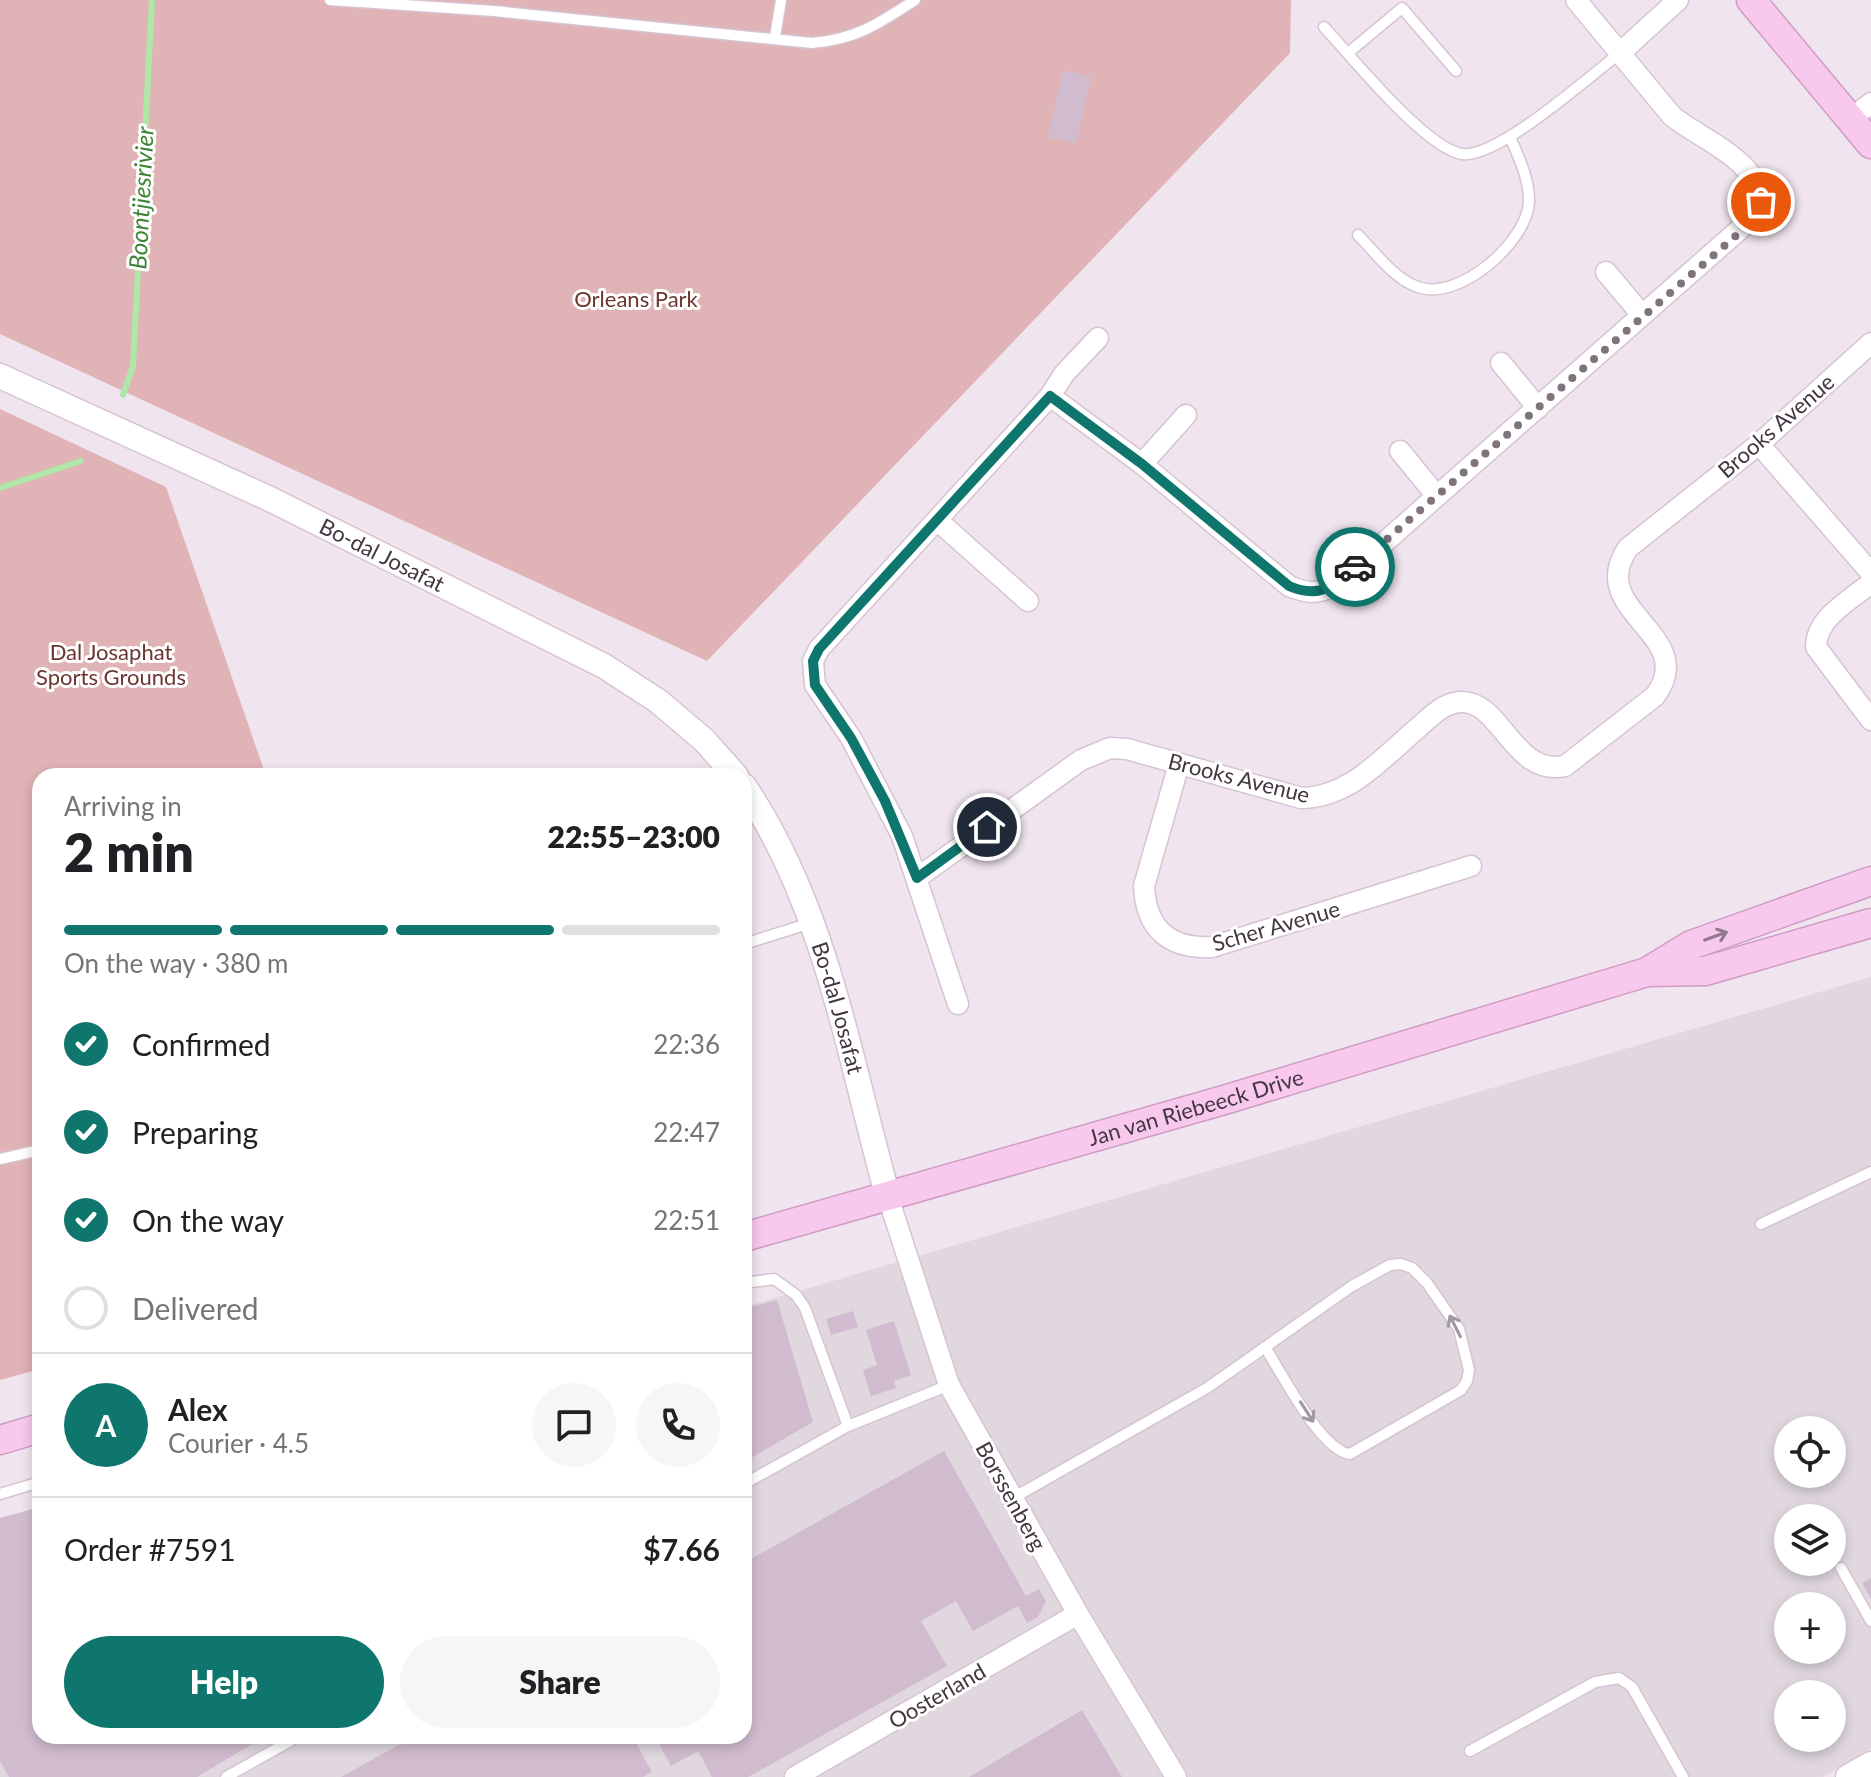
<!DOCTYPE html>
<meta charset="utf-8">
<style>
:root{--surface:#fff;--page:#f6f6f6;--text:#202124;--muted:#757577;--line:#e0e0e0;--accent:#0f766e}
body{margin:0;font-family:Lato,sans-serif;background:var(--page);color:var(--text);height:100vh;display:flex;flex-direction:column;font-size:30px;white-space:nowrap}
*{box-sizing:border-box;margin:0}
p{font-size:26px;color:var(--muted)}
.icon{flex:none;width:44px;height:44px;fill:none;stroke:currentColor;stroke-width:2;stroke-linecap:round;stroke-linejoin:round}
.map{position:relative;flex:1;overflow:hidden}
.sheet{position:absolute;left:32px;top:768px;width:720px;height:976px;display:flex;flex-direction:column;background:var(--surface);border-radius:24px;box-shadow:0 4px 12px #0003}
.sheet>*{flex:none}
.buttons{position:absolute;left:1774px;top:1416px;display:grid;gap:16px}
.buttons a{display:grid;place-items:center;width:72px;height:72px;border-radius:50%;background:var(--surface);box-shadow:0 4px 12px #0003;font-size:40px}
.pin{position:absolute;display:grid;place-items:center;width:68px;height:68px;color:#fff;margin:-34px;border:4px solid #fff;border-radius:50%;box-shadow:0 2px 8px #0007}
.courier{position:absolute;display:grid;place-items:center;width:80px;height:80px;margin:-40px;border:6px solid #0f766e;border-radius:50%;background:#fff;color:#222;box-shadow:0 2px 10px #0007}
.head em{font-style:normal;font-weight:800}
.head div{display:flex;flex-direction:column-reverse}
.head{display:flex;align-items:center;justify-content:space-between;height:136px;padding:0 32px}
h1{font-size:52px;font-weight:800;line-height:60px}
.bar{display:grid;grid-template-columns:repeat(4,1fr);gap:12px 8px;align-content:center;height:96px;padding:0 32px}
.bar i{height:10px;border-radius:6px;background:var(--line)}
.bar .on{background:var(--accent)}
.bar p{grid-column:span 4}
.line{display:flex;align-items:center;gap:20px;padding:0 32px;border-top:2px solid var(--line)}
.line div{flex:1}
.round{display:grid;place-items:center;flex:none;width:84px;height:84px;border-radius:42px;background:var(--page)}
ol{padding:0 32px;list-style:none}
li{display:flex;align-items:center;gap:24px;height:88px}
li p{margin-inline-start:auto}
li .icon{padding:8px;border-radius:50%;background:var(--accent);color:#fff;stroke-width:4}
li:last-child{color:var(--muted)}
li i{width:44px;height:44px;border:4px solid var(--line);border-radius:50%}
.action{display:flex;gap:16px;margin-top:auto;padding:16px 32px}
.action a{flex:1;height:92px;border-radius:48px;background:var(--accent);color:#fff;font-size:32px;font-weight:800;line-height:92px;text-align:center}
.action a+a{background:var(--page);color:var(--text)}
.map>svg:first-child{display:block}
.industrial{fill:#e0d7df;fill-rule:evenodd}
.green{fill:#e0b3b6}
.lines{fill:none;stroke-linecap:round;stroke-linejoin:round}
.stream{stroke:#afe7a8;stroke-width:6}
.building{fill:#d1bccf}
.service-casing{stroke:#d6c3d3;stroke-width:13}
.minor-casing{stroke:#d6c3d3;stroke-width:23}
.tertiary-casing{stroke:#d6c3d3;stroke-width:27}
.secondary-casing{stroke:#ce9cc4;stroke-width:31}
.service{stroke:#fff;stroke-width:10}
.minor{stroke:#fff;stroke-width:20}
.tertiary{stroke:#fff;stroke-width:24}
.secondary{stroke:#f8c8ed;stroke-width:28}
.oneway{stroke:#94788e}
.oneway2{stroke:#a09aa0}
.done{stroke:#7f737e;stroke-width:8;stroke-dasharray:0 14.4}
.route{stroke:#0f766e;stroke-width:10}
.labels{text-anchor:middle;stroke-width:6;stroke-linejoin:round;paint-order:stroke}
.park-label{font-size:22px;fill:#6c3630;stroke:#fff}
.street-label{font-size:22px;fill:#423641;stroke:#fff}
.water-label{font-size:24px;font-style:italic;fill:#3c8433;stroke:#fff}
</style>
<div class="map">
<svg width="1871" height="1777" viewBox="0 0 1871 1777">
<rect width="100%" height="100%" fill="#f0e5ee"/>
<path class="industrial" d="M1871 977V1749L1823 1777H0V1524L40 1736H744V1307ZM1788 1430H1832V1474H1788ZM1788 1518H1832V1562H1788ZM1788 1606H1832V1650H1788ZM1788 1694H1832V1738H1788Z"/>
<path class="green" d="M0 0H1291L1290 53 707 661 0 334Z
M0 409 166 487 266 776H40V1369L0 1380Z"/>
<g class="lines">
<path class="stream" d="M123 395 133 366 152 0
M0 488 81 461"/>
</g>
<path class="building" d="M1063 70 1091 77 1076 143 1048 137Z
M777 1300 813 1422 744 1462V1309Z
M853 1311 858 1327 831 1335 826 1319Z
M894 1321 911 1375 894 1381 896 1388 871 1396 863 1370 877 1365 866 1330Z
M944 1451 1026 1596 1039 1589 1046 1601 1038 1617 1027 1623 1018 1606 973 1631 956 1601 921 1621 947 1666 748 1777H712L698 1751 671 1766 655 1736H744V1563Z
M40 1507V1736H265L197 1777H9L0 1761V1518Z
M1871 1578V1599L1862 1583Z
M1082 1710 1122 1777H969Z
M415 1736H632L652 1772 643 1777H341Z"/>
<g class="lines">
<defs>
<path id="service" d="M330 0 494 11 812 43C857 39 878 24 915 0
M1324 27C1351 56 1425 148 1462 154 1497 159 1590 76 1620 53
M775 37 781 0
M1348 53 1402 8 1456 71
M1358 235C1375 252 1394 279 1418 287 1458 302 1528 242 1529 201 1529 178 1519 158 1510 137
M744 944 811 923
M0 1159 40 1150
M1761 1224 1871 1172
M744 1283 774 1279 796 1295 805 1308 848 1426
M744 1484 848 1426 949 1385
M0 1494 40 1482
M1013 1498 1207 1388 1352 1286 1390 1265 1401 1264 1412 1268 1427 1283 1459 1329 1469 1370 1467 1381 1461 1390 1350 1454C1321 1451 1281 1372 1265 1347
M1841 1568 1871 1621
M1470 1751 1595 1682 1619 1678 1632 1687 1683 1777
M226 1777 299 1736"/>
<path id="minor" d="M1620 53 1678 0
M1851 119 1871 103
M1606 272 1642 315
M1501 363 1538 408
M1050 396 1064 374 1098 338
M1759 444 1871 573
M1400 451 1435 494
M1142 464 1186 415
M937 520 1028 601
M1871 583C1850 600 1816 618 1816 647L1871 720
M1179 764 1144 886C1146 929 1169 949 1212 947L1471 866
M917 878 1081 760 1110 748 1127 749 1301 798C1350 798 1383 757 1419 727 1431 716 1444 703 1460 702 1501 699 1513 777 1565 766L1655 696C1701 634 1584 612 1628 548L1759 444 1871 343
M958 1004 902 836 851 738 815 685 813 661 819 649 1050 396 1142 464 1289 586C1308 594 1318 594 1336 585L1756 215C1776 167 1701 140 1672 116L1576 0
M888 1197 949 1385 1078 1614 1176 1777
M795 1777 1078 1614"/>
<g id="tertiary">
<path id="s1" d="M0 376 272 500 604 666 658 701 704 740 736 776"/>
<path id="s2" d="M744 786C826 907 849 1058 888 1197"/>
<path d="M1848 1777 1871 1764"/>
</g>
<g id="secondary">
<path d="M1751 0 1871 144"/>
<path d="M1648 972 1705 971 1871 923"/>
<path id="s3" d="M744 1237 1224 1100 1647 972 1691 945 1871 881"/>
<path d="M0 1440 40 1428"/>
</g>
</defs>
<use href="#service" class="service-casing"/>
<use href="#minor" class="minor-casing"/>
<use href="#tertiary" class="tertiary-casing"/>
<use href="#secondary" class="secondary-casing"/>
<use href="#service" class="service"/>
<use href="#minor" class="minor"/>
<use href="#tertiary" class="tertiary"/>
<use href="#secondary" class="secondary"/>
</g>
<defs><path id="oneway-shaft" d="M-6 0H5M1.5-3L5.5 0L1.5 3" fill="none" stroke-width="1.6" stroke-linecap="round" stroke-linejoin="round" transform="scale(2)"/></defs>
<use class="oneway" href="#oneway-shaft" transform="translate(1716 936) rotate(-20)"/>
<g class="oneway2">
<use href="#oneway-shaft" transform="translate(1455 1326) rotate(-117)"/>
<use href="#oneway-shaft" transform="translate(1307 1412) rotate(57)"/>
</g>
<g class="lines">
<path class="done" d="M1355 567 1746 227 1761 202"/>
<path class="route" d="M987 827 917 878 885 801 851 738 815 685 813 661 819 649 1050 396 1142 464 1289 586C1319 599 1333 587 1355 567"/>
</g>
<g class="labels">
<g class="park-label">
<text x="636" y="307">Orleans Park</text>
<text x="111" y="660">Dal Josaphat<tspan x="111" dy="25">Sports Grounds</tspan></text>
</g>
<g class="street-label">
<text transform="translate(1776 426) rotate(-41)" y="8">Brooks Avenue</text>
<text dy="8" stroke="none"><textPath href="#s1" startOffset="422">Bo-dal Josafat</textPath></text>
<text transform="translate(1239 778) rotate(14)" y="8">Brooks Avenue</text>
<text transform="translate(1276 926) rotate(-16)" y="8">Scher Avenue</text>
<text dy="8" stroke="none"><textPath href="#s2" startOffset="242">Bo-dal Josafat</textPath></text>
<text dy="8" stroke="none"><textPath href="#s3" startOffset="470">Jan van Riebeeck Drive</textPath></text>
<text transform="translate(1011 1496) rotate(61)" y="8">Borssenberg</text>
<text transform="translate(937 1696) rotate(-30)" y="8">Oosterland</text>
</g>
<g class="water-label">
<text transform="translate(142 198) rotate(-87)" y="8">Boontjiesrivier</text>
</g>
</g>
</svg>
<div class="buttons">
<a><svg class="icon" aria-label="locate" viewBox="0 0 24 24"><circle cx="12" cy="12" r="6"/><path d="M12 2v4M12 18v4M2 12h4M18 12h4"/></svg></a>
<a><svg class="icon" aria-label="layers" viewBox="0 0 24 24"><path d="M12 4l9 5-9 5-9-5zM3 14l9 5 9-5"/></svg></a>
<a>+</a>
<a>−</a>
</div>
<div class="pin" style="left:1761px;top:202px;background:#ea580c"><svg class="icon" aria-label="bag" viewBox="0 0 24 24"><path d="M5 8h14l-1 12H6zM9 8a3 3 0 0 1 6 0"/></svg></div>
<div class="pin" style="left:987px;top:827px;background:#1f2937"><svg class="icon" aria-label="home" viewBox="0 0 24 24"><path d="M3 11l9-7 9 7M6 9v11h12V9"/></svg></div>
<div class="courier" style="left:1355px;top:567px"><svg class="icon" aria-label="car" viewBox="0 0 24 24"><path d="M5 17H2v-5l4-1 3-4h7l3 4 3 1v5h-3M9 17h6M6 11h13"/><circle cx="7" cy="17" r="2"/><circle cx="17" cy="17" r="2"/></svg></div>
<section class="sheet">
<div class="head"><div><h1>2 min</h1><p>Arriving in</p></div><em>22:55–23:00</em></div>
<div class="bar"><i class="on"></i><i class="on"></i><i class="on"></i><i></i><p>On the way · 380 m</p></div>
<ol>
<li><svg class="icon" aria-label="check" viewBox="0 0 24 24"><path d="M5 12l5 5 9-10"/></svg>Confirmed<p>22:36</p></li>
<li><svg class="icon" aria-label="check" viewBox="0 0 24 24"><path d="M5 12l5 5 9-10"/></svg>Preparing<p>22:47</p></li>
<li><svg class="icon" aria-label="check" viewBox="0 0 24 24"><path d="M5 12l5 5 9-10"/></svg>On the way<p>22:51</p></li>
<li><i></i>Delivered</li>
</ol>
<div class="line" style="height:144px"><b class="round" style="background:var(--accent);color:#fff">A</b><div><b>Alex</b><p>Courier · 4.5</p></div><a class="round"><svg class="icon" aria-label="chat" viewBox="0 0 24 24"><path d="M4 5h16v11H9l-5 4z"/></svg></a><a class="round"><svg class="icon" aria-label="phone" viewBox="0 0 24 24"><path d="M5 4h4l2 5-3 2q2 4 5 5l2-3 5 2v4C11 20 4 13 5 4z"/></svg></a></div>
<div class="line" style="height:104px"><div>Order #7591</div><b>$7.66</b></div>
<div class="action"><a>Help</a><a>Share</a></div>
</section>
</div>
